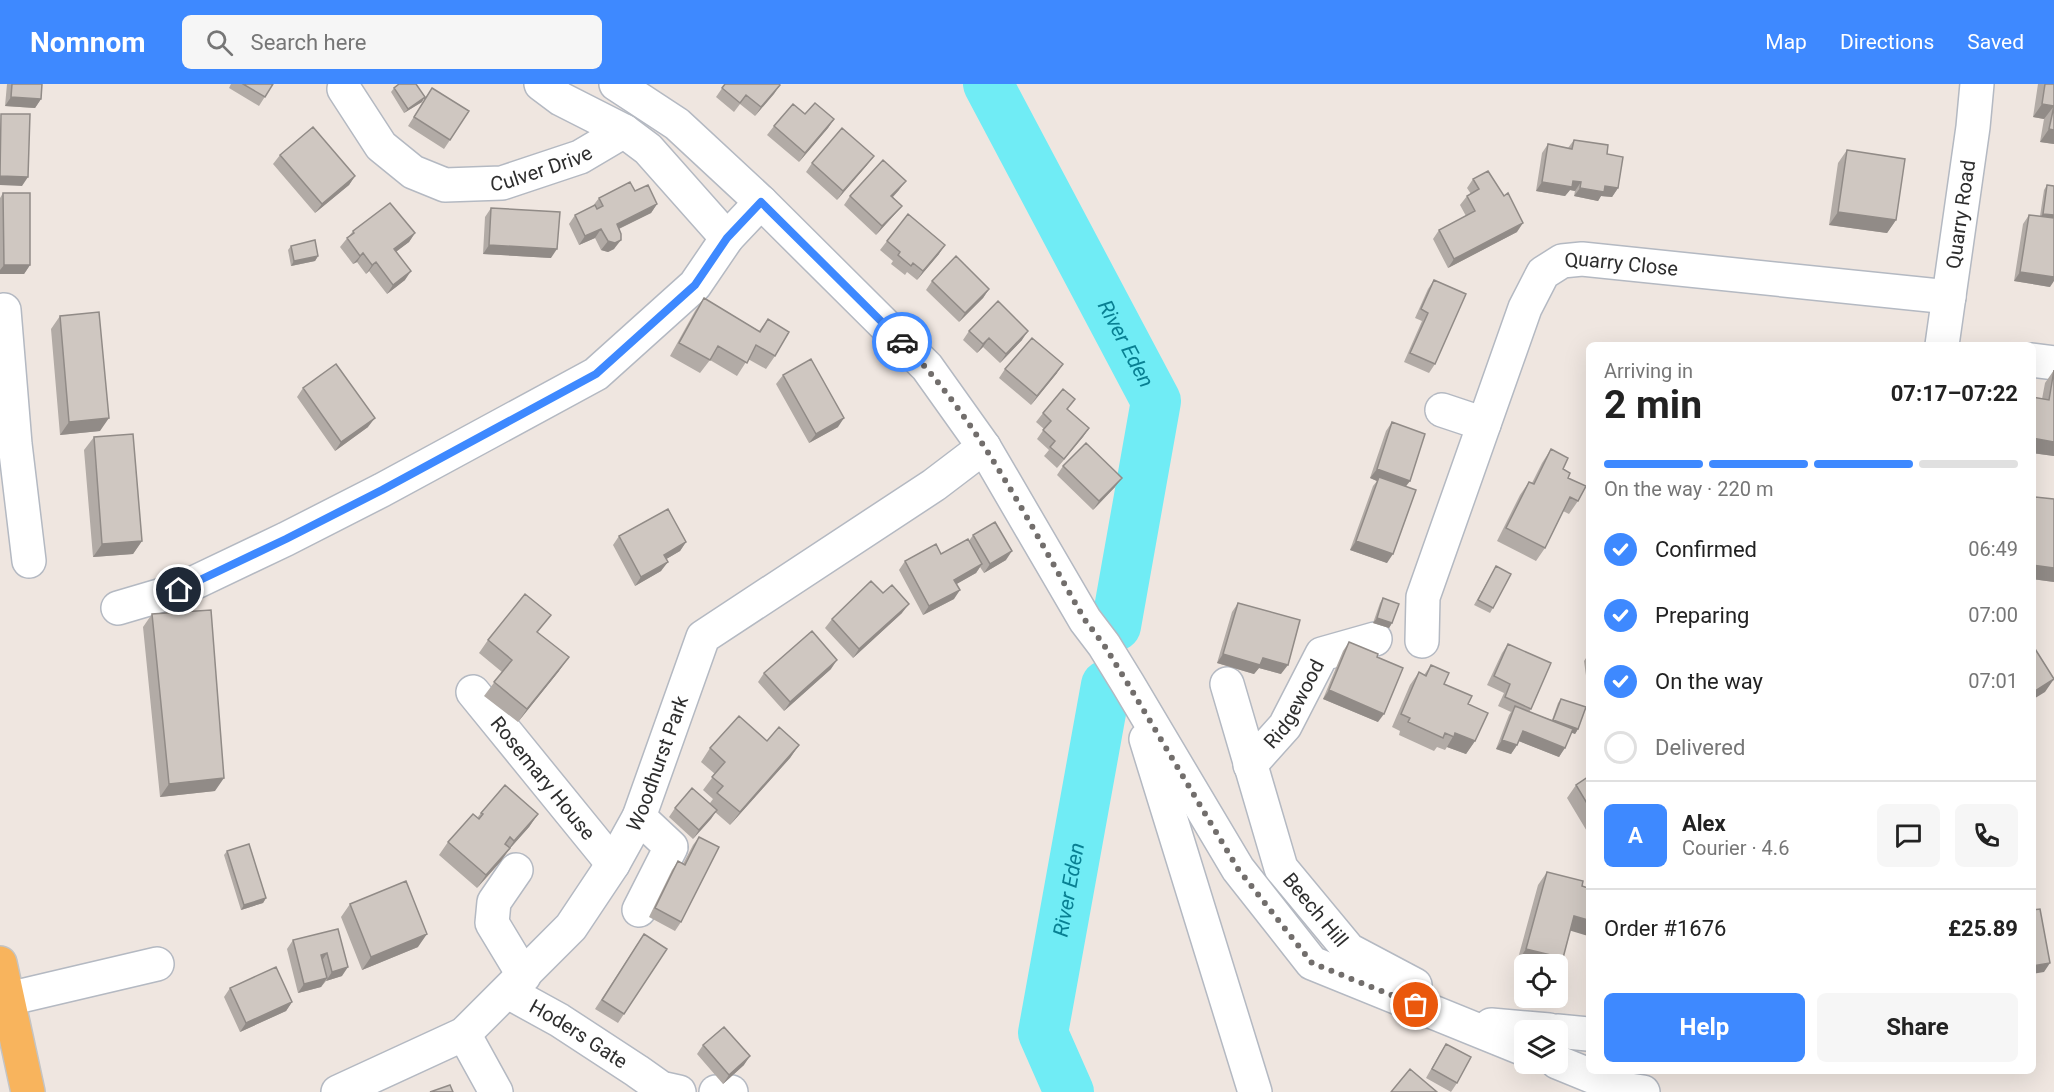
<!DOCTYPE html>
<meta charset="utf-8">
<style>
:root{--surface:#fff;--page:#f6f6f6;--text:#222;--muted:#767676;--line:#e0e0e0;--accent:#3e89ff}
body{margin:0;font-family:Roboto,sans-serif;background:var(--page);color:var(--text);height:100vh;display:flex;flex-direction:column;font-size:22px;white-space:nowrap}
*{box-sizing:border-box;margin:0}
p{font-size:20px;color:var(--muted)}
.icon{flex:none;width:33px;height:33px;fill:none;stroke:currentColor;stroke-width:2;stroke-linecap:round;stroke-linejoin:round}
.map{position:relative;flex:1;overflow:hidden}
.side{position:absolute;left:1586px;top:258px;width:450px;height:732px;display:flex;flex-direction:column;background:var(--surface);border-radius:9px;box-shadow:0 6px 24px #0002}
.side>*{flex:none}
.tools{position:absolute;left:1514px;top:870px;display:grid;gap:12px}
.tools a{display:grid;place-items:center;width:54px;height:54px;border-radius:9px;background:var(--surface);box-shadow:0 6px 24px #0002;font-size:30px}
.pin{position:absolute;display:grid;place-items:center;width:51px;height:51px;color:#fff;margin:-26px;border:3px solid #fff;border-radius:50%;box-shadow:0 2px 6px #0007}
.courier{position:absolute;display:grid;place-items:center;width:60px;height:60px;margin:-30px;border:4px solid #3e89ff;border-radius:50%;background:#fff;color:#222;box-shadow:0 2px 8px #0007}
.overview em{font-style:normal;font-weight:700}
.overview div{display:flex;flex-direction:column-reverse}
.overview{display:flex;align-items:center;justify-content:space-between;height:102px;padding:0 18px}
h1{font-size:39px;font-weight:700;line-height:45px}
.bar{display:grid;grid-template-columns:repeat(4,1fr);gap:9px 6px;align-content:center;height:72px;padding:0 18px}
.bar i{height:8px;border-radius:4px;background:var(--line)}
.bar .on{background:var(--accent)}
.bar p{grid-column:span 4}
.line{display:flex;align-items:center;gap:15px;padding:0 18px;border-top:2px solid var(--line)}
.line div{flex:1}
.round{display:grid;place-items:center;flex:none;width:63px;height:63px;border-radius:9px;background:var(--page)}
ol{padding:0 18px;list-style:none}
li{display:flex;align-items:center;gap:18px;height:66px}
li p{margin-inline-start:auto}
li .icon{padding:6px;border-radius:50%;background:var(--accent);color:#fff;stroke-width:4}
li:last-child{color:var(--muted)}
li i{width:33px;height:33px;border:3px solid var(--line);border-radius:50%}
.button{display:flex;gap:12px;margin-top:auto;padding:12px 18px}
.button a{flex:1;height:69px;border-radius:9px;background:var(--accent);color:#fff;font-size:24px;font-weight:700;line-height:69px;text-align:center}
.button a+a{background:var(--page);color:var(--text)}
header{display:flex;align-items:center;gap:36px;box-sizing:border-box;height:84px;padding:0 30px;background:var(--accent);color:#fff}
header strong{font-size:28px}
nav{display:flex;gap:33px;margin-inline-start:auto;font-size:21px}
.search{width:420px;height:54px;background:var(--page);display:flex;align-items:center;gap:15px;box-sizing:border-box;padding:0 21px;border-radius:9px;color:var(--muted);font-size:22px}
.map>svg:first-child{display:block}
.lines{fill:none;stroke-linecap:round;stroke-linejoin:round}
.river{stroke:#70ecf5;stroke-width:50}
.minor-casing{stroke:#b4b9c2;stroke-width:36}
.major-casing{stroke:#c4c4c4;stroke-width:36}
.minor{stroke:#fff;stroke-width:33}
.major{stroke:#f8b45d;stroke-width:33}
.wall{fill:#b2aba6}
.shaded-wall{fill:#918b87}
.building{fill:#cfc7c1;stroke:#918b87;stroke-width:1.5}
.done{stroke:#726e6c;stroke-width:6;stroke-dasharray:0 10.8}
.route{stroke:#3e89ff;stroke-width:8}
.labels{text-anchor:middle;stroke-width:4.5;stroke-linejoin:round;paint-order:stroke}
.street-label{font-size:20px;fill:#2e2e2e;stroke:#fff}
.water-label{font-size:21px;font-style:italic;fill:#087f92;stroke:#fff}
</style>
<header>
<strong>Nomnom</strong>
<div class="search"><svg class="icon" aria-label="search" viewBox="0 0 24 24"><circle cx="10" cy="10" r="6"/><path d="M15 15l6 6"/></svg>Search here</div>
<nav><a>Map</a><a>Directions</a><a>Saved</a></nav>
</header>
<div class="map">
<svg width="2054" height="1008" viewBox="0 0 2054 1008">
<rect width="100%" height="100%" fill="#efe6e0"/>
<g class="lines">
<g class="river">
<path id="s1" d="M988 0 1156 317 1116 542"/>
<path id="s2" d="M1069 1008 1043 949 1106 601"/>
</g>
<defs>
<g id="minor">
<path d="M541 0 561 15 624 47"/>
<path d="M616 0 677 40 761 118 927 283 984 363 1085 536 1104 561 1128 600 1238 785 1312 879 1524 965"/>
<path id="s3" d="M344 5 381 62 413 88 445 101 502 99 580 73 624 47 648 65 727 154"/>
<path d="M4 226 15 360 29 477"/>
<path id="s4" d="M1942 261 1973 43 1977 0"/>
<path d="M2032 276 2054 279"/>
<path d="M1442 326 1484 340"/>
<path d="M118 524 179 506 286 455 382 406 596 290 695 201 727 154 761 118"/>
<path id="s5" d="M1422 557 1423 513 1525 224 1543 189 1562 177 1582 175 1949 213"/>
<path id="s6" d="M1227 600 1281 784 1349 866 1415 901"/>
<path id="s7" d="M473 608 613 780"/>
<path d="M1146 655 1255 1008"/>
<path id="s8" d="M1250 681 1285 642 1322 570 1375 555"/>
<path d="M639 733 671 763 639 826"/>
<path d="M516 786 494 818 492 839 524 892"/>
<path id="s9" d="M508 908 559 936 637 987 661 1004 679 1008"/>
<path d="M8 915 157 880"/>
<path d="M1491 941 1549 946"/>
<path d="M1557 947 1588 950"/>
<path d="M464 950 496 1008"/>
<path d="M1557 978 1623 1005 1643 1008"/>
<path id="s10" d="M338 1008 464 950 571 843 613 780 639 733 703 553 934 401 984 363"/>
<path d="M716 1008H731"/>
</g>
<path id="major" d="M0 879 28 1008"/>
</defs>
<use href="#minor" class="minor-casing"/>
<use href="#major" class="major-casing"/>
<use href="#minor" class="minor"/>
<use href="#major" class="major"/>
</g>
<path class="wall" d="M0 0H42L41 15 35 24 5 22 7 0Z
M231 0H273L259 22 229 4Z
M725 0 780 1 755 32 740 20 734 28 716 13Z
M2038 0H2054V60L2040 58 2044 35 2033 33Z
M394 4 422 18 404 29 391 8Z
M432 4 450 56 444 65 408 42Z
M805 30 834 35 828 44 799 78 767 51 774 42Z
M1574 56 1607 70 1618 104 1612 113 1601 112 1598 117 1574 112 1575 107 1570 106 1565 112 1536 107 1542 69 1548 60 1568 64Z
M1847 66 1896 136 1887 149 1829 141 1838 79Z
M280 71 355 92 349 101 315 129 273 80Z
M812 79 867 81 837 116 806 88Z
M1473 95 1517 148 1448 184 1433 155 1439 146 1466 132 1460 121 1467 112 1471 110 1467 104Z
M2047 101 2050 203 2014 197 2023 140 2029 131 2040 132 2044 106Z
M899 106 893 113 902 122 895 130 876 151 844 121 850 112Z
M635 107 657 120 651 129 619 145 614 165 608 168 601 166 595 154 579 161 569 140 575 131 592 123 599 114Z
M3 109 30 181 24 190H0V114Z
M491 124 551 174 483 170 485 133Z
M353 147 415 149 409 158 396 167 405 196 387 210 369 187 366 190 357 178 353 180 340 163Z
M887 157 939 170 917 196 907 188 905 191 891 180 893 177 880 166Z
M291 162 318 172 315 177 291 182 288 166Z
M1434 196 1435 280 1429 289 1404 278 1422 237 1415 234 1428 205Z
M932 197 989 205 983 214 959 238 926 206Z
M704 214 759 247 768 235 775 272 766 285 748 275 737 292 710 276 700 289 670 272 695 227Z
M60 232 100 347 60 351 51 245Z
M969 247 1022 256 1000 279 983 263 977 269 963 256Z
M1005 285 1057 289 1031 321 999 294Z
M2054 286V372L2032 369 2045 299Z
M783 291 838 343 809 359 776 300Z
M303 304 368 343 335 367 297 313Z
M1068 326 1089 344 1057 384 1044 372 1049 366 1037 355 1044 345 1036 338 1043 329Z
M1392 338 1410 397 1405 403 1387 479 1350 466 1373 402 1377 397 1370 394 1386 347Z
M94 353 142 457 133 470 93 473 84 366Z
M1551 365 1568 394 1578 417 1569 430 1563 427 1545 464 1536 477 1497 457 1520 411 1529 398 1532 399 1542 379Z
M1063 382 1115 403 1093 426 1057 391Z
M2035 413 2054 498 2032 495V417Z
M973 451 1006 476 984 489 980 483 976 489 956 500 954 515 923 531 899 486 905 477 941 470 969 457Z
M619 452 686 458 680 467 666 475 661 487 635 502 613 461Z
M1496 482 1493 524 1490 529 1474 521Z
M1383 514 1392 539 1389 544 1373 539 1380 519Z
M1238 519 1281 590 1259 584 1254 590 1217 579 1232 528Z
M902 529 853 574 825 544 832 535Z
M152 530 215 707 160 713 143 543Z
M538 549 559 587 518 638 484 612 502 588 479 569 488 556Z
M1349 558 1377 573 1378 638 1323 615 1343 567Z
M1508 560 1531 625 1529 628 1552 636 1558 619 1561 615 1578 645 1575 650 1572 648 1559 673 1519 657 1517 661 1511 670 1496 665 1509 631 1511 628 1498 622 1504 609 1487 601 1502 569Z
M1588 571V606L1584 577Z
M1431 581 1444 600 1468 620 1475 657 1466 670 1447 663 1445 666 1437 663 1434 667 1399 651 1400 647 1392 643 1410 601 1419 588 1424 591Z
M831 585 784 627 758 598 764 589Z
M767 657 799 661 790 674 730 741 715 728 693 755 669 733 675 724 710 719 713 715 703 706 715 690 701 678 710 664Z
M1588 693V749L1567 714 1576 701Z
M481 729 538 730 529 743 510 764 501 777 477 804 439 771 448 758 477 734Z
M699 753 681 838 675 847 649 833 672 786 678 777 683 780 693 761Z
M227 767 266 814 263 819 241 826 224 771Z
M1547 788 1582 802 1570 847 1517 878 1538 801Z
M350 820 418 863 362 886 341 833Z
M338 845 342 892 326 897 321 903 298 909 287 865 293 856Z
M638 859 624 930 618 939 595 925Z
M230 904 292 918 286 927 240 948 224 913Z
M1446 960 1457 999 1451 1008 1426 994 1440 969Z
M703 961 744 981 723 1000 697 970Z"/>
<path class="shaded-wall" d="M780 1 774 10 755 32 761 23Z
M11 13 41 15 35 24 5 22Z
M425 13 422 18 404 29 408 25Z
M2042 20 2054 22 2044 35 2033 33Z
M834 35 828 44 799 78 805 69Z
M2049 45 2054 46V60L2040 58Z
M874 72 867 81 837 116 843 107Z
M0 92 28 93 22 102 0 101Z
M355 92 349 101 315 129 322 120Z
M906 97 899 106 885 121 891 112Z
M1573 97 1581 98 1575 107 1570 106 1565 112 1536 107 1542 98Z
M1605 102 1618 104 1612 113 1601 112 1598 117 1574 112 1580 104Z
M657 120 651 129 610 149 617 140Z
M902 122 895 130 876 151 882 142Z
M1838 128 1896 136 1887 149 1829 141Z
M2043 130 2054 131V136L2039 134Z
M1523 139 1517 148 1448 184 1454 175Z
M601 145 595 154 579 161 585 152Z
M415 149 409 158 388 174 394 165Z
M621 156 614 165 608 168 601 166 608 157Z
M489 161 557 165 551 174 483 170Z
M945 161 939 170 917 196 923 187Z
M363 169 357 178 353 180 360 172Z
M318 172 315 177 291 182 294 177Z
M376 178 369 187 366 190 372 181Z
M4 181H30L24 190H0V186Z
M411 187 405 196 387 210 393 201Z
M2020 188 2054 193V197L2050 203 2014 197Z
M989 205 983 214 959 238 965 229Z
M1028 247 1022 256 1000 279 1006 270Z
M989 254 983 263 977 269 983 260Z
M1063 280 1057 289 1031 321 1037 312Z
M109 334 100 347 60 351 69 338Z
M375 334 368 343 335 367 341 358Z
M844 334 838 343 809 359 816 350Z
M1089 344 1083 353 1057 384 1064 375Z
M2032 354 2054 358V372L2032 369Z
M1377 385 1410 397 1403 406 1379 393 1377 397 1370 394Z
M1122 394 1115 403 1093 426 1099 417Z
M142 457 133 470 93 473 102 460Z
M1356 457 1393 470 1387 479 1350 466Z
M686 458 680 467 658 480 664 471Z
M1012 467 1006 476 984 489 990 480Z
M668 478 661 487 635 502 641 493Z
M982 480 976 489 948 505 954 496Z
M2032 481 2054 484V498L2032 495Z
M960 506 954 515 923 531 929 522Z
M909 520 902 529 853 574 859 565Z
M1377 534 1392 539 1389 544 1373 539Z
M1223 570 1263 574 1288 581 1281 590 1259 584 1254 590 1217 579Z
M569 573 559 587 518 638 527 625Z
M837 576 831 585 784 627 790 618Z
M2054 595 2045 608 2032 616V609Z
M1329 606 1384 630 1378 638 1323 615Z
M1553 636 1578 645 1575 650 1550 641Z
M1523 647 1565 664 1559 673 1516 656Z
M1455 649 1475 657 1466 670 1447 663Z
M1502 656 1517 661 1511 670 1496 665Z
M799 661 790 674 730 741 740 728Z
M224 694 215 707 160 713 169 700Z
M717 726 711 735 693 755 699 746Z
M538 730 529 743 505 770 514 757Z
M510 764 501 777 477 804 486 791Z
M266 814 263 819 241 826 244 821Z
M1574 832 1588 836V852L1565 845Z
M427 850 418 863 362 886 371 873Z
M1526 865 1563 874 1557 882V880H1527L1517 878Z
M327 869 321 878V871Z
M2050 879 2044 888 2032 890V882Z
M348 883 342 892 326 897 332 888Z
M327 894 321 903 298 909 304 900Z
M292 918 286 927 240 948 246 939Z
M750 972 744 981 723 1000 729 991Z"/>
<path class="building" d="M12 0H42L41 15 11 13Z
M243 0H273L265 13Z
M399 0H416L425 13 408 25 394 4Z
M725 0H779L780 1 761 23 746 11 740 19 722 4Z
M2045 0H2054V46L2049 45 2054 22 2042 20Z
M432 4 469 27 450 56 414 33Z
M815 19 834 35 805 69 774 42 793 20 805 30Z
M1 30H30L28 93 0 92Z
M313 43 355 92 322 120 280 71Z
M842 44 874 72 843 107 812 79Z
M1574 56 1608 61 1607 70 1623 73 1618 104 1605 102 1604 108 1580 104 1581 98 1573 97 1572 103 1542 98 1548 60 1572 65Z
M1847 66 1905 75 1896 136 1838 128Z
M883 76 906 97 891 112 902 122 882 142 850 112Z
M1488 87 1504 112 1508 109 1523 139 1454 175 1439 146 1475 127 1467 112 1479 105 1473 95Z
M630 98 635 107 648 101 657 120 617 140 621 150V156L615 159 608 157 601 145 585 152 575 131 595 121 597 125 603 122 599 114Z
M2047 101 2054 102V131L2043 130Z
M3 109H30V181H4Z
M390 119 415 149 394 165 411 187 393 201 376 178 372 181 363 169 360 172 347 154 354 149 353 147Z
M491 124 560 128 557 165 489 161Z
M908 130 945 161 923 187 913 179 911 182 898 171 900 168 887 157Z
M2029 131 2054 134V193L2020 188Z
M315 156 318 172 294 177 291 162Z
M956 172 989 205 965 229 932 197Z
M1434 196 1466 210 1435 280 1410 269 1428 229 1421 225Z
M704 214 760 248 768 235 789 248 775 272 756 261 747 279 718 262 710 276 679 259Z
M998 217 1028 247 1006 270 989 254 983 260 969 247Z
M99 228 109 334 69 338 60 232Z
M1032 254 1063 280 1037 312 1005 285Z
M811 275 844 334 816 350 783 291Z
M336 280 375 334 341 358 303 304Z
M2054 286V358L2032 354V313L2049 316Z
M1063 305 1075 315 1067 325 1089 344 1064 375 1050 363 1055 357 1043 346 1051 337 1043 329Z
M1392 338 1425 350 1410 397 1377 385Z
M133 350 142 457 102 460 94 353Z
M1086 359 1122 394 1099 417 1063 382Z
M1551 365 1568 374 1563 385 1570 389 1568 394 1586 402 1578 417 1570 413 1545 464 1506 444 1529 398 1534 400Z
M1379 393 1416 406 1393 470 1356 457Z
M2035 413 2054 415V484L2032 481V438Z
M668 425 686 458 664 471 668 478 641 493 619 452Z
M995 438 1012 467 990 480 973 451Z
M968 455 982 480 954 496 960 506 929 522 905 477 936 460 941 470Z
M1496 482 1511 490 1493 524 1478 516Z
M871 497 883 509 892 501 909 520 859 565 832 535Z
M525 510 551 531 537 548 569 573 527 625 494 598 512 576 488 556Z
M1383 514 1399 520 1392 539 1377 534Z
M1238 519 1300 536 1288 581 1263 574 1260 581 1223 570Z
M211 526 224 694 169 700 152 530Z
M812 547 837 576 790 618 764 589Z
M1349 558 1378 570 1377 573 1403 584 1384 630 1329 606Z
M1508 560 1551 579 1531 625 1505 613 1510 600 1494 592Z
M2032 560 2054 595 2032 609Z
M1431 581 1449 589 1444 600 1472 612 1468 620 1488 629 1475 657 1455 649 1454 653 1445 649 1443 654 1408 638 1410 634 1401 630 1419 588 1426 592Z
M1561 615 1586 623 1578 645 1553 636Z
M1515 622 1573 645 1565 664 1523 647 1517 661 1502 656Z
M739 632 767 657 779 643 799 661 740 728 717 709 723 702 712 693 725 678 710 664Z
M1588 693V721L1576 701Z
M505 701 538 730 514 757 510 753 505 760 510 764 486 791 448 758 473 730 479 735 483 730 481 729Z
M692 704 717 726 699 746 675 724Z
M699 753 719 763 681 838 655 824 678 777 685 781Z
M249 760 266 814 244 821 227 767Z
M1547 788 1583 797 1582 802 1588 804V836L1574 832 1563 874 1526 865Z
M406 797 427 850 371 873 350 820Z
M2040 825 2050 879 2032 882V826Z
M338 845 348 883 332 888 327 869 321 871 327 894 304 900 293 856Z
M644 850 667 865 624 930 602 916Z
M276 883 292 918 246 939 230 904Z
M724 943 750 972 729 991 703 961Z
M1446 960 1471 973 1457 999 1432 985Z
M1410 985 1437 1008H1391Z
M450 1001 453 1008H430Z"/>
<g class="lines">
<path class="done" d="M902 258C978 334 1031 443 1085 536L1104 561 1128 600 1238 785 1312 879 1416 921"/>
<path class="route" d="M179 506 286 455 382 406 596 290 695 201 727 154 761 118 902 258"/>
</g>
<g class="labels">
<g class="street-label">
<text dy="7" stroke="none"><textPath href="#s3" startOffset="242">Culver Drive</textPath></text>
<text dy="7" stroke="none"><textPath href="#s4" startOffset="132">Quarry Road</textPath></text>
<text dy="7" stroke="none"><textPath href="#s5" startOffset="472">Quarry Close</textPath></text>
<text dy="7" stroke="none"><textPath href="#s8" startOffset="76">Ridgewood</textPath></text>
<text dy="7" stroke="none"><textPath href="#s10" startOffset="476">Woodhurst Park</textPath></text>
<text dy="7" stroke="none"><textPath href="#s7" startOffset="111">Rosemary House</textPath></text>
<text dy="7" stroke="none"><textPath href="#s6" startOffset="246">Beech Hill</textPath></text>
<text dy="7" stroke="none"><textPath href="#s9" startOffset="82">Hoders Gate</textPath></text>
</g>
<g class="water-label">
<text dy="7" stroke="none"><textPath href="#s1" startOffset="294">River Eden</textPath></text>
<text dy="7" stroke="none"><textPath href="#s2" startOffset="210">River Eden</textPath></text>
</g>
</g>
</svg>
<div class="tools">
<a><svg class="icon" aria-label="locate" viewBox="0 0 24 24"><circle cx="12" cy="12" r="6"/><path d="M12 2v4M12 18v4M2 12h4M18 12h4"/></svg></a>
<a><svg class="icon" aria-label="layers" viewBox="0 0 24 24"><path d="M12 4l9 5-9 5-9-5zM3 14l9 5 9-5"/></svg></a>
</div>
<div class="pin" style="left:1416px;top:921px;background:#ea580c"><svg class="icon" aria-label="bag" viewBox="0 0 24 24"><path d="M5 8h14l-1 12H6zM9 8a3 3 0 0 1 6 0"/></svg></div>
<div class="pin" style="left:179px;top:506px;background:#1f2937"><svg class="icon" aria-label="home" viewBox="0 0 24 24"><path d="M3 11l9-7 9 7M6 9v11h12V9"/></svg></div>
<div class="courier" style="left:902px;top:258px"><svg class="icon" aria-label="car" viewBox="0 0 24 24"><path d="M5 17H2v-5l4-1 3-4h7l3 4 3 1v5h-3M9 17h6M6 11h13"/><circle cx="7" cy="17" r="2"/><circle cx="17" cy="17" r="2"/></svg></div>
<section class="side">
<div class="overview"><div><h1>2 min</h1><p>Arriving in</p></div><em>07:17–07:22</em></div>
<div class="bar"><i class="on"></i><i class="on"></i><i class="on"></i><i></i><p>On the way · 220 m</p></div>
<ol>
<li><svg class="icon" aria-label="check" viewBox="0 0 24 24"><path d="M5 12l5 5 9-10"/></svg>Confirmed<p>06:49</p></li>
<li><svg class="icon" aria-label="check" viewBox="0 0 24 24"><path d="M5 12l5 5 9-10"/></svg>Preparing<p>07:00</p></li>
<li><svg class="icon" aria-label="check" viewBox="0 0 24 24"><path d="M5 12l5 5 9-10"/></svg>On the way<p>07:01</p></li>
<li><i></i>Delivered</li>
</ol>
<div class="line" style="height:108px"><b class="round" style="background:var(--accent);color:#fff">A</b><div><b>Alex</b><p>Courier · 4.6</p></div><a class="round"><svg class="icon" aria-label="chat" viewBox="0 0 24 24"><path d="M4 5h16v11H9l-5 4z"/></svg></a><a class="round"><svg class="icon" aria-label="phone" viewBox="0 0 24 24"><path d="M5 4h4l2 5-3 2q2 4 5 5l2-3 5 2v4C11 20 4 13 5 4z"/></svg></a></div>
<div class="line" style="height:78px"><div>Order #1676</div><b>£25.89</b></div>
<div class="button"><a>Help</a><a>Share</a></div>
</section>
</div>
